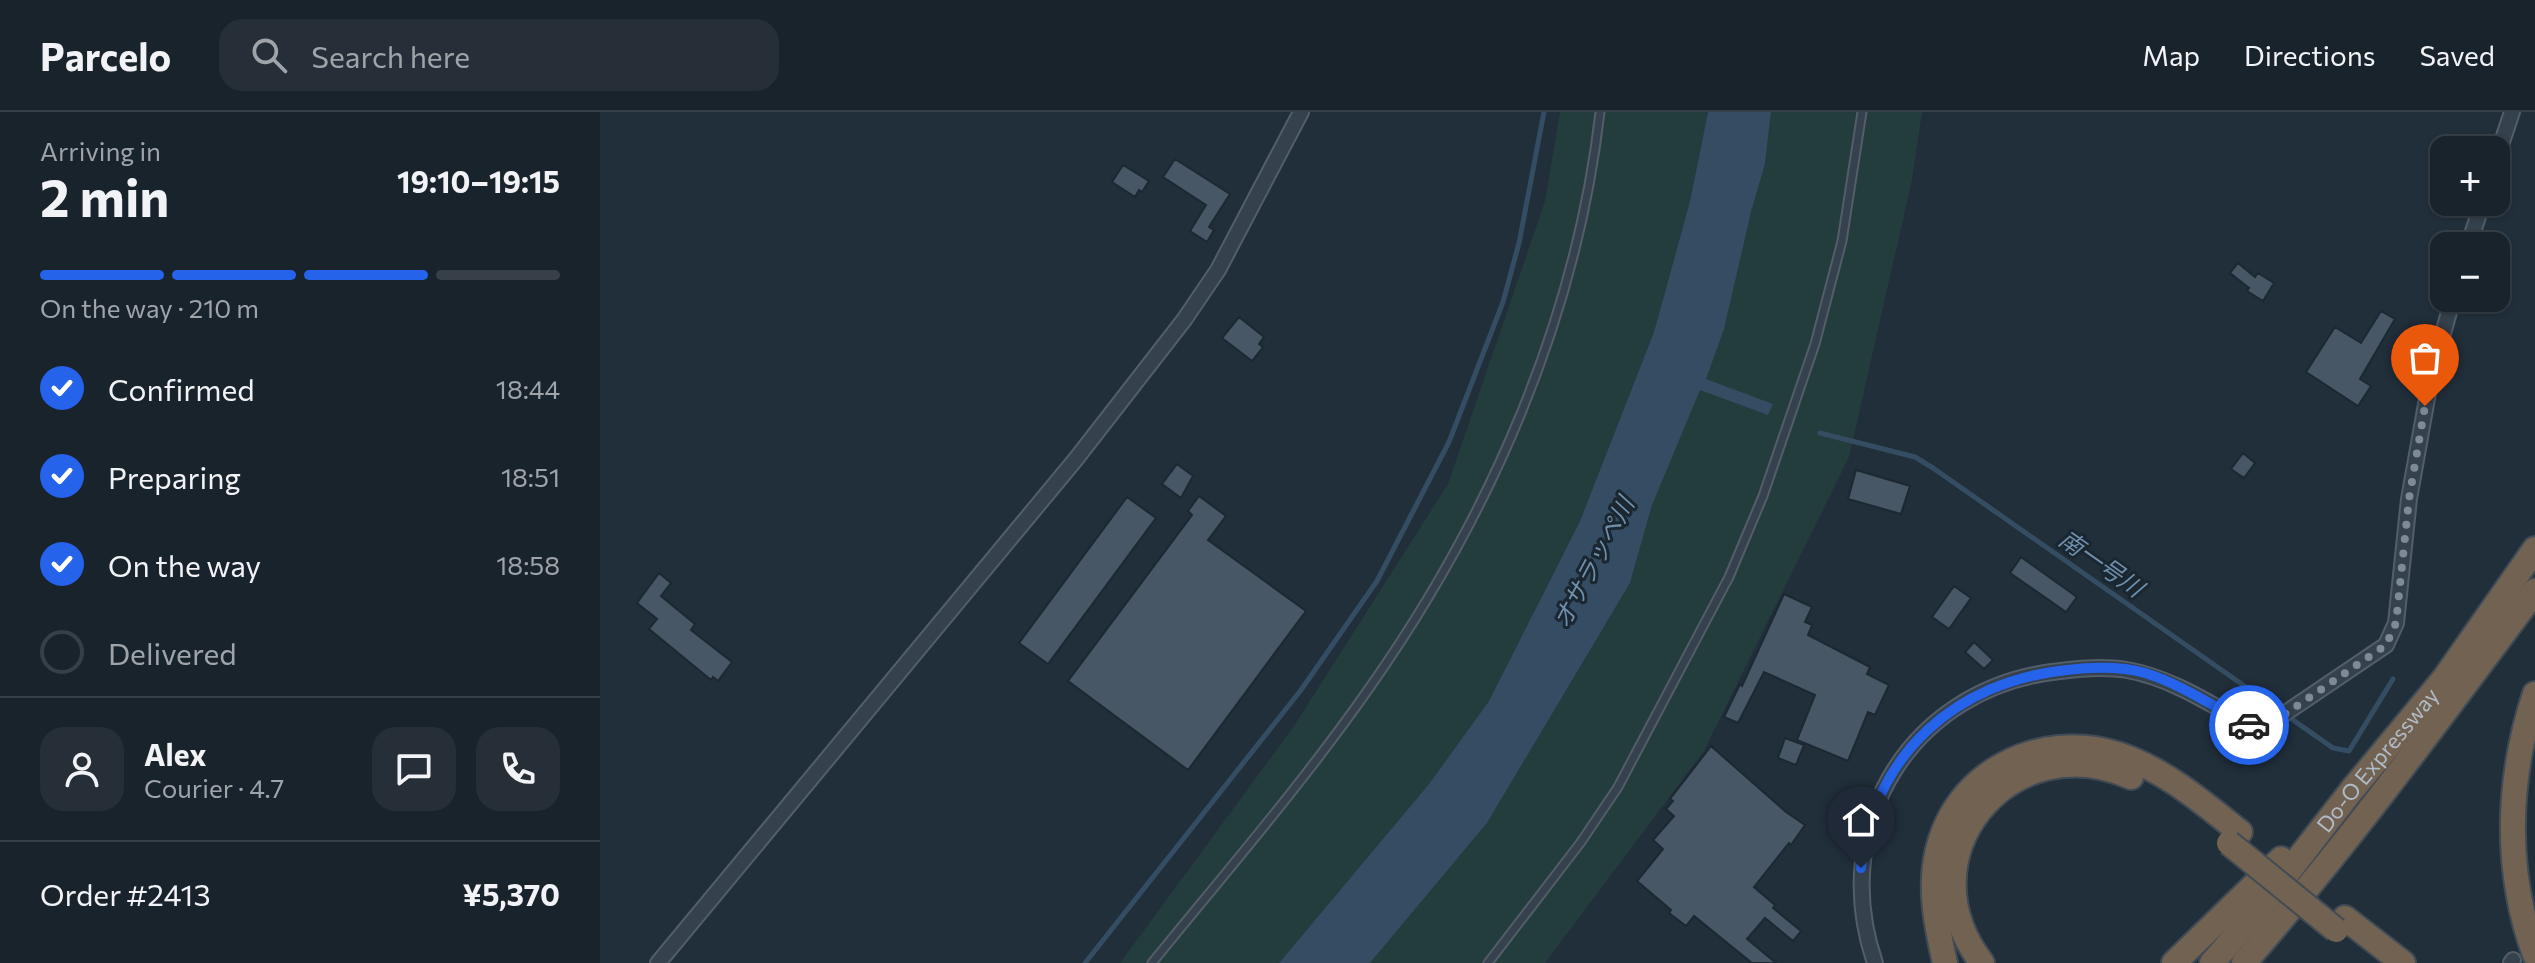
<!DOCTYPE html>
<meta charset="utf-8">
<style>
:root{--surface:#19232c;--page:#262f38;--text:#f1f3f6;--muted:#9fa4a9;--line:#374048;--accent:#2563eb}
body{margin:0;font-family:Commissioner,"Noto Sans JP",sans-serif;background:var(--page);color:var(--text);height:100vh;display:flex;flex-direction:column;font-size:30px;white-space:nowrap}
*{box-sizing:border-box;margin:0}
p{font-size:26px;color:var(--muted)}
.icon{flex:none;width:44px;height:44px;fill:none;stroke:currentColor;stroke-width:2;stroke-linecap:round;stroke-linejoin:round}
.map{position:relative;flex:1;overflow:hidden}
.details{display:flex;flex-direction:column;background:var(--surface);width:600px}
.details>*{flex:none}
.tools{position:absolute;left:1830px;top:24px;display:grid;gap:16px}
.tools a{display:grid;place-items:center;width:80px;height:80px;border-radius:16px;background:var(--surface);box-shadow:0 2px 6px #0004,0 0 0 2px var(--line);font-size:40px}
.pin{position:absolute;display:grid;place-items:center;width:68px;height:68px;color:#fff;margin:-82px -34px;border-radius:50% 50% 50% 0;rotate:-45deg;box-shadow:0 0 8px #0007}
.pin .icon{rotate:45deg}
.courier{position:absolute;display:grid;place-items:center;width:80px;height:80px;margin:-40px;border:6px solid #2563eb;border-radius:50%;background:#fff;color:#222;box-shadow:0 2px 10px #0007}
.head em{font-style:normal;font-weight:700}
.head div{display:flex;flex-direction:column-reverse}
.head{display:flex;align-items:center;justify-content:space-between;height:136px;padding:0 40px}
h1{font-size:52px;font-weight:700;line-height:60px}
.bar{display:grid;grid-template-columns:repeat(4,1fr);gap:12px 8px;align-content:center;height:96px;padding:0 40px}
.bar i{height:10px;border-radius:6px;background:var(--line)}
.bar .selected{background:var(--accent)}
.bar p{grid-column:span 4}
.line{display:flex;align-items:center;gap:20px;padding:0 40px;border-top:2px solid var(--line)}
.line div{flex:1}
.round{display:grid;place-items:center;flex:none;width:84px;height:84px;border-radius:24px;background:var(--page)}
ol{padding:0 40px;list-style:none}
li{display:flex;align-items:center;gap:24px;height:88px}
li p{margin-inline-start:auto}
li .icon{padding:8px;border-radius:50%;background:var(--accent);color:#fff;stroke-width:4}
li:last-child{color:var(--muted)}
li i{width:44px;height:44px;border:4px solid var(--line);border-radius:50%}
header{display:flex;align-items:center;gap:48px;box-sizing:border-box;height:112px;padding:0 40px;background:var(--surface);border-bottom:2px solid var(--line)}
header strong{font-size:38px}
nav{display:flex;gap:44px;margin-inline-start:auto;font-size:28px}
.search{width:560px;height:72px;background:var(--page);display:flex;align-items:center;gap:20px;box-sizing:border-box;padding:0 28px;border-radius:24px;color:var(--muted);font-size:30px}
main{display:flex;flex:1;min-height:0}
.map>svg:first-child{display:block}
.green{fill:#233c3c}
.water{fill:#344d63}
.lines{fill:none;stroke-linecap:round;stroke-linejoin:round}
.stream{stroke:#344d63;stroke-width:5}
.building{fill:#475765;stroke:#1c2832;stroke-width:2}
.service-casing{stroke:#535e69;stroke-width:11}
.minor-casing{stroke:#535e69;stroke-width:18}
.motorway-casing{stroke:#404b56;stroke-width:28}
.service{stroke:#35414c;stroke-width:7}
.minor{stroke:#35414c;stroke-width:14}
.motorway{stroke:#726251;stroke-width:24}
.motorway-bridge-casing{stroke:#404b56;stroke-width:28;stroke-linecap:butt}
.motorway-bridge{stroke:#726251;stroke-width:24}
.done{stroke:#7e8a97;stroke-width:8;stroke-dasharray:0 14.4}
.route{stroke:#2563eb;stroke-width:10}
.labels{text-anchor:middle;stroke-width:6;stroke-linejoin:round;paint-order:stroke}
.street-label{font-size:22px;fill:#b0bbc8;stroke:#1a2630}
.water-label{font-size:24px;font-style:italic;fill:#6f90ac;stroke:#1a2630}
</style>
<header>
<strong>Parcelo</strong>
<div class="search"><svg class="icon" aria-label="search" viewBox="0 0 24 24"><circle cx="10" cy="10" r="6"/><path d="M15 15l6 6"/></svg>Search here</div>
<nav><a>Map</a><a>Directions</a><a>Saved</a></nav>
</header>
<main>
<section class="details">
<div class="head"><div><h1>2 min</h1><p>Arriving in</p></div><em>19:10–19:15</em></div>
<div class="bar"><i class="selected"></i><i class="selected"></i><i class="selected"></i><i></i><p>On the way · 210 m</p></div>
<ol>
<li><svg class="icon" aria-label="check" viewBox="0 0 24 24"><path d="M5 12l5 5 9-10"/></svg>Confirmed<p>18:44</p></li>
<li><svg class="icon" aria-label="check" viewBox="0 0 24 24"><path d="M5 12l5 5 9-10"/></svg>Preparing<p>18:51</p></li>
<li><svg class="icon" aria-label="check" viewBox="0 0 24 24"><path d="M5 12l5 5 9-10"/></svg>On the way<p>18:58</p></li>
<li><i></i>Delivered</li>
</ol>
<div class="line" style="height:144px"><a class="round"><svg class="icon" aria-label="person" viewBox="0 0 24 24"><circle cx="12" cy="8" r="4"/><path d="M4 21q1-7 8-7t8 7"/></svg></a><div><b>Alex</b><p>Courier · 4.7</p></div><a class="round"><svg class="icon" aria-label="chat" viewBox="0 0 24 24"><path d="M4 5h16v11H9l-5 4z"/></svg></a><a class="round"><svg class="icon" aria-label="phone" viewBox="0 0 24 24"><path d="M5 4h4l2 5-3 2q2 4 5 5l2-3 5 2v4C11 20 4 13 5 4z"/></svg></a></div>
<div class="line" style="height:104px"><div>Order #2413</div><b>¥5,370</b></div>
</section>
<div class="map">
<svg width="1935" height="851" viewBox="0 0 1935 851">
<rect width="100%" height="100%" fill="#212f3b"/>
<path class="green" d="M960 0H1108L1090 89 1054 220 980 409 889 589 829 672 679 851H520L694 614 848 372 945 89Z
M1171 0H1322L1312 68 1249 345 1104 639 945 851H770L887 711 1030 471 1052 393 1151 100 1165 52Z"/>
<path class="water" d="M1108 0H1171L1165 52 1151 100 1124 217 1106 267 1173 292 1168 303 1100 278 1052 393 1030 471 887 711 770 851H679L829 672 889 589 980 409 1054 220 1090 89Z"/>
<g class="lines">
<path class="stream" d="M1220 321 1315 345 1333 356 1733 636 1749 639 1793 567
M485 851 701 578 777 469 849 330 903 190 919 131 944 0"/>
</g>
<path class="building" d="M575 47 630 82 609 115 614 118 607 130 590 119 606 93 563 65Z
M523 53 549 69 542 80 539 78 535 85 512 70Z
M1638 151 1655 165 1658 161 1674 171 1663 189 1647 179 1649 176 1630 161Z
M1781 199 1795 207 1760 267 1771 274 1758 294 1706 260 1735 215 1761 231Z
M639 205 664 225 659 232 663 235 652 249 622 226Z
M1643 341 1655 351 1644 366 1631 357Z
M577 352 593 364 581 386 562 372Z
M1256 358 1310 374 1301 402 1248 387Z
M599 384 626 404 608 428 706 499 588 658 468 569 592 403 588 399Z
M527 385 556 406 448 552 419 531Z
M1421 445 1477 485 1466 500 1410 461Z
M59 461 71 471 61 484 95 512 91 518 132 550 118 569 113 565 111 568 49 517 57 507 37 491Z
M1354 474 1371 486 1349 517 1332 505Z
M1184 482 1212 495 1205 510 1212 513 1208 523 1270 555 1267 562 1289 573 1275 603 1268 600 1248 649 1197 628 1215 583 1164 560 1138 611 1124 605 1140 572 1142 574Z
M1374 530 1393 548 1384 557 1365 540Z
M1185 626 1204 633 1196 653 1178 646Z
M1111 634 1186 700 1205 713 1191 733 1189 731 1154 775 1175 793 1173 796 1201 819 1193 829 1165 806 1147 827 1176 851H1152L1094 804 1086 814 1069 801 1071 798 1037 769 1063 737 1053 728 1074 704 1066 697 1073 689 1070 687Z"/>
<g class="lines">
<defs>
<path id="service" d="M552 851C626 760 703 671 770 575 890 404 976 208 1000 0
M888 851 981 730 1018 675 1129 465 1163 384 1215 232 1242 129 1262 0"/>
<path id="minor" d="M1896 48 1912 0
M1868 134 1883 90
M58 851 476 347 584 208 618 158 701 0
M1275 851C1227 711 1313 574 1460 559 1482 556 1505 554 1527 558 1574 566 1618 597 1659 619L1786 533 1796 511 1809 387 1831 264 1853 186
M1911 851 1913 848"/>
<g id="motorway">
<path d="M1935 582C1907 667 1904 758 1935 843"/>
<path d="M1745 806 1803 851"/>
<path d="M1345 851C1337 815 1329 779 1337 742 1354 660 1439 618 1517 642 1564 657 1602 690 1640 720"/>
<path d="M1382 851C1300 744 1410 611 1531 665"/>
<path d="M1574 851 1681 747"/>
<path id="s1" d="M1612 851 1661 795 1752 678 1844 567 1935 437"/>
<path d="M1644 851C1747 733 1841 605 1935 479"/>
</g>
</defs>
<use href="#service" class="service-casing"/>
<use href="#minor" class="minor-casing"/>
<use href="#motorway" class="motorway-casing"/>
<use href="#service" class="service"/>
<use href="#minor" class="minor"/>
<use href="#motorway" class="motorway"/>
<defs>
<path id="motorway-bridge" d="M1629 731 1736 818"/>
</defs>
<use href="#motorway-bridge" class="motorway-bridge-casing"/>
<use href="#motorway-bridge" class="motorway-bridge"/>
</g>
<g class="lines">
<path class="done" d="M1649 613 1659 619 1672 611 1786 533 1796 511 1809 387 1825 294"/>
<path class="route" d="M1261 756C1273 643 1356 569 1467 558 1493 555 1520 554 1545 561 1581 572 1616 596 1649 613"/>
</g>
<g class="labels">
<g class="street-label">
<text dy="8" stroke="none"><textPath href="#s1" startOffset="262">Do-O Expressway</textPath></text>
</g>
<g class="water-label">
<text transform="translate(994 451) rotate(-62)" y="8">オサラッペ川</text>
<text transform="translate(1501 452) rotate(35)" y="8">南一号川</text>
</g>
</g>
</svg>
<div class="tools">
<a>+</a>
<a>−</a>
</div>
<div class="pin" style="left:1825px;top:294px;background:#ea580c"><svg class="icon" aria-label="bag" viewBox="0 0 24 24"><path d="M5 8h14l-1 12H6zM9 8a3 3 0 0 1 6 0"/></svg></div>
<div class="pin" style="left:1261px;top:756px;background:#1f2937"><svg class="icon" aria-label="home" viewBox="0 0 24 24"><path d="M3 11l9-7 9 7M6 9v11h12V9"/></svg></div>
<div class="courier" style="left:1649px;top:613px"><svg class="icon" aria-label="car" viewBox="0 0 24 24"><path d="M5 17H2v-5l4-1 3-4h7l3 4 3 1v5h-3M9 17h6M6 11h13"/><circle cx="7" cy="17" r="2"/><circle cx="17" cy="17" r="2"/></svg></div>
</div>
</main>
